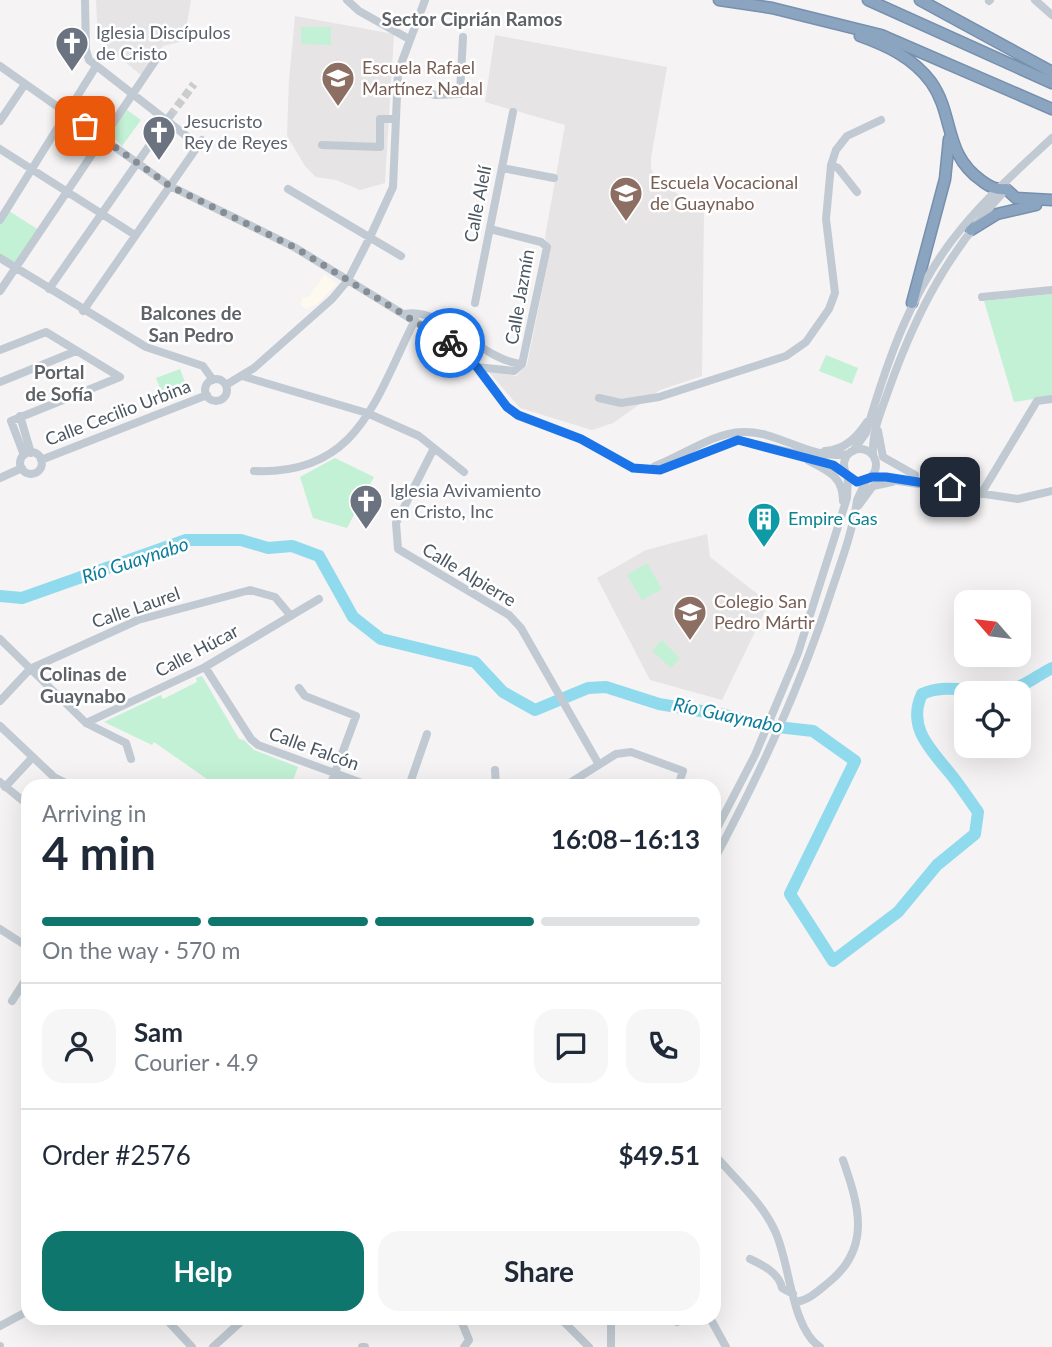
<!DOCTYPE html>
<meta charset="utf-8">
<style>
:root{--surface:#fff;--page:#f6f6f7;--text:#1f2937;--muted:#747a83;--line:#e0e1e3;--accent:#0f766e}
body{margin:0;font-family:Lato,sans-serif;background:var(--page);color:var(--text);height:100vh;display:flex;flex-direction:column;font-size:26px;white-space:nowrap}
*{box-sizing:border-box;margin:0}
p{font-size:23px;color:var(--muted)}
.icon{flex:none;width:38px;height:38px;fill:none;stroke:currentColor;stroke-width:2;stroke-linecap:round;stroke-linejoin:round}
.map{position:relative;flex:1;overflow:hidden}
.drawer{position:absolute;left:21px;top:779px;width:700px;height:546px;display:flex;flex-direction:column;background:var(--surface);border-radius:21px;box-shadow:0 7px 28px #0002}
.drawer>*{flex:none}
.needle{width:46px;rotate:298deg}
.tools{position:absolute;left:954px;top:590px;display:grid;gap:14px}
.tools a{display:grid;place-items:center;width:77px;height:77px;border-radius:14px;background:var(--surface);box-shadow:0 7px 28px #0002;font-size:35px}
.pin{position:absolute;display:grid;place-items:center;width:60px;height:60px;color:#fff;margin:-30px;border-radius:14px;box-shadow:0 4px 10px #0006}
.courier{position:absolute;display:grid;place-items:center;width:70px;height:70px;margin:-35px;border:5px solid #1a73e8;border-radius:50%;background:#fff;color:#222;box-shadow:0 2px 9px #0007}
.summary em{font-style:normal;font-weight:700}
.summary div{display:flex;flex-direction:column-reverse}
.summary{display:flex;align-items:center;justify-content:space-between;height:119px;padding:0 21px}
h1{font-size:46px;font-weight:700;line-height:52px}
.bar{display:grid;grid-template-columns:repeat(4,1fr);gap:10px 7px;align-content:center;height:84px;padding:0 21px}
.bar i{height:9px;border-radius:5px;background:var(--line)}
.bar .current{background:var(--accent)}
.bar p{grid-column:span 4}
.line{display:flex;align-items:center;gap:18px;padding:0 21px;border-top:2px solid var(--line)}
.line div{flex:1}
.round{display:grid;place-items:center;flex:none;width:74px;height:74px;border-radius:21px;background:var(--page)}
.button{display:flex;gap:14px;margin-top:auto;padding:14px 21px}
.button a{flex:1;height:80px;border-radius:21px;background:var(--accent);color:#fff;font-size:28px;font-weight:700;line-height:80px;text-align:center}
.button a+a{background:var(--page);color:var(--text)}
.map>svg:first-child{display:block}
.commercial{fill:#fdf9ef}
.education{fill:#e6e4e5}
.green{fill:#c3f1d5}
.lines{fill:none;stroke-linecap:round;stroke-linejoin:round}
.river{stroke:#90daee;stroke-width:12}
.minor-tunnel{stroke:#caccce;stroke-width:8;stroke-dasharray:8 4;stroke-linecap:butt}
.highway-casing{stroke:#7690ad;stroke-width:13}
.minor{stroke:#c1cad2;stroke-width:8}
.highway{stroke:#8ba5c1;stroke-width:10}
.done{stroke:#868d94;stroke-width:7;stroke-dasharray:0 12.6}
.route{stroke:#1a73e8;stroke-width:9}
.labels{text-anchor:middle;stroke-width:5;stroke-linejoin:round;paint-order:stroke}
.worship-label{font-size:18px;fill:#5b616d;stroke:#fff;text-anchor:start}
.education-label{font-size:18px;fill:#785e54;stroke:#fff;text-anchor:start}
.street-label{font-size:18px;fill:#4a5661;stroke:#fff}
.culture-label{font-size:18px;fill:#0d838f;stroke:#fff;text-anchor:start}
.neighbourhood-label{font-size:19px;font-weight:bold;fill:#5f6368;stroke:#fff}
.water-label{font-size:19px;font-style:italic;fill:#0c7c9b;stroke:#fff}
</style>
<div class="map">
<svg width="1052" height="1347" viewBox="0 0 1052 1347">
<rect width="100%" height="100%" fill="#f5f3f3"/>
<path class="commercial" d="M325 275 337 284 317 304 305 309 300 304 303 297H308Z"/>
<path class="education" d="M96 0H191L184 41 163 46 141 75 98 40Z
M295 16 394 34 385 183 360 190 336 180 316 177 305 166 287 136 289 80Z
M495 35 667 67 651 158V169L658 182 704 210 702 376 660 390 613 423 592 430 520 408 489 372 490 370 516 376 527 365 550 251 545 237 565 125 485 102Z
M707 534 710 557 769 603 722 700 650 680 597 578 646 550Z"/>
<path class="green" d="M301 27H331V45L301 44Z
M127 110 141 120 122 146 110 134Z
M9 211 39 230 15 263 0 254V225Z
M1052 294V396L1014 402 984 301Z
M826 355 858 368 852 384 819 371Z
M180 369 185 382 161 391 156 378Z
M335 458 374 477 347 528 313 518 300 477Z
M647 563 662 589 642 600 627 575Z
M662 640 680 658 671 668 652 651Z
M202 676 239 739 244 740 254 750 298 767 291 786H217L154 742 152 745 104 722 161 695 163 699 197 682 196 678Z"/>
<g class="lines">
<path class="river" d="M0 596 22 598 186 540H241L268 548 292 546 319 556 353 617 381 639 475 662 503 692 535 710 588 688 606 687 659 704 725 715 759 725 813 731 855 761 790 894 833 961 898 912 937 865 975 834 978 812C968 798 959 784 949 772 929 748 907 726 922 694 949 682 974 695 1003 691 1024 688 1034 677 1052 668"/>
<path class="minor-tunnel" d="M170 116 194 84"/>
<defs>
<path id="highway" d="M719 0 772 8 881 35 1052 109
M868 0 1052 83
M920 0 1052 72
M860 36C888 46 913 58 931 82 955 116 943 154 982 181 990 187 996 190 1006 189L1016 198 1052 200
M971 230 997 214 1036 205
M912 303 945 179 949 139"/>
</defs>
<use href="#highway" class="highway-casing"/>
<path class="minor" d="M85 0 86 50 89 60 198 145
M347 0 359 11 409 39
M1035 0 1052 15
M989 1 990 0
M0 66 170 186 294 247 460 349 477 367 507 407 518 416 581 439 633 468 660 470 738 440 819 459 845 472
M397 87 436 95 460 94 463 37
M0 121 25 84
M322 145 380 147V119H396
M0 149 135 235
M831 165 838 168 857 192
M502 168 554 178
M288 189 401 256
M0 220 95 68
M0 258 146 347 203 366 213 380
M49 289 170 116
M0 291 159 55
M982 297 1052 290
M475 303 513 112
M83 311 202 140
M405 314C443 306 482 361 522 364
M0 350 46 332 120 377 11 421 24 455
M477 367 514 371 522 364 547 247 541 242 490 229
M242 376 367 413 419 436 464 472
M205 390a11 11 0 1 1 22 0a11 11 0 1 1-22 0Z
M0 382 76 351
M226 385 254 368 332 299 348 280 370 237 393 187 398 72 425 0
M599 398 621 403 659 397 786 356 806 342 829 309 835 293 826 219 831 165 836 150 847 136 881 120
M20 416 31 453
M878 431 883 457 915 475
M434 448 396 523 398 549 509 615 521 628 598 763
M844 465a16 16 0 1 1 32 0a16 16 0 1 1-32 0Z
M825 451C845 450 857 437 867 422
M853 451 866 433C887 361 912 288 961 229 988 196 1021 167 1052 138
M20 463a11 11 0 1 1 22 0a11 11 0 1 1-22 0Z
M873 454C872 430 882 409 890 386 918 308 950 250 1007 188
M41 460 207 395
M809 461C829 471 843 477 843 501
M655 466C683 456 712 433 742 432 777 430 812 461 848 454
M254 471C359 475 375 399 415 320
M872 477 1018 499 1052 491
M0 478 22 468
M981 494 1037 401 1052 399
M859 505 873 486 892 482
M0 639 86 723 126 743 131 759
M205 667 251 739 258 745 370 786
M299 688 305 696 356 716 330 786
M0 701 30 669 138 620 250 590 275 597 291 616
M86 723 205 667 319 599
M0 726 54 777 72 786
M495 770 496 786
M0 782 28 805
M409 786 427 734
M565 786 616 754 631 752 683 771 678 786
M5 787 32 758
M714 834 755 755 798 653 847 498 848 476
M714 860C760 774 801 686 831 592 841 562 853 531 857 500L866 481
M0 929 28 947
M12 1001 28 976
M714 1154C734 1178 762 1202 775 1231 790 1262 791 1328 820 1347
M750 1259C763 1265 779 1273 782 1288L793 1294
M796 1302C809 1300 818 1291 828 1283 872 1248 859 1206 843 1160
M165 1318 192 1347
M460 1318 469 1340 464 1347
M560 1318 589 1347
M671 1318 677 1322
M710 1318 726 1347
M0 1326 28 1311
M0 1346V1347
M213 1347 245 1318
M362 1347H365
M611 1347V1318"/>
<use href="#highway" class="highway"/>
</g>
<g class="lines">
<path class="done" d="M85 126 170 186 294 247 450 343"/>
<path class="route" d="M450 343 477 367 507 407 518 415 581 439 633 468 660 470 738 440 833 465 857 482 872 477H886L950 487"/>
</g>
<defs>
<symbol id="church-pin" viewBox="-11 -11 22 30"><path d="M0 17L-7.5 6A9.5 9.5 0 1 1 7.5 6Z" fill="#6b7280" stroke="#fff"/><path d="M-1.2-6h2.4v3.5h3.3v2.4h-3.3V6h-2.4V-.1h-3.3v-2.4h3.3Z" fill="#fff"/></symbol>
<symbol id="school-pin" viewBox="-11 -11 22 30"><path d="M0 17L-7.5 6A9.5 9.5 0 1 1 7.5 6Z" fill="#8d6e63" stroke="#fff"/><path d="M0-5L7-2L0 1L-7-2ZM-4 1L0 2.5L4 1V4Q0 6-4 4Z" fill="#fff"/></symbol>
<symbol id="building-pin" viewBox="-11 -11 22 30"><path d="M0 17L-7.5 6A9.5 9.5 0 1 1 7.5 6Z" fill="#0f9aa8" stroke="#fff"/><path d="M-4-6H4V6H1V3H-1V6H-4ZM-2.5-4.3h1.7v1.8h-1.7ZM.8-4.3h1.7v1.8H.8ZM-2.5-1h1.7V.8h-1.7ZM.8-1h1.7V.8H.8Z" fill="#fff"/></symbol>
<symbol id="university-pin" viewBox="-11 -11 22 30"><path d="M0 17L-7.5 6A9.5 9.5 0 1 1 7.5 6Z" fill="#8d6e63" stroke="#fff"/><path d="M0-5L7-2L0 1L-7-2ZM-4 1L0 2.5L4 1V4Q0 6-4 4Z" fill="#fff"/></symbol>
</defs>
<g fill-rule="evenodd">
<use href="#church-pin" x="53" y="24" width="38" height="52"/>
<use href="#school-pin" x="319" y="59" width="38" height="52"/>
<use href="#church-pin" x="140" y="113" width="38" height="52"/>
<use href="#school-pin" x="607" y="174" width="38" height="52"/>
<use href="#church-pin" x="347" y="482" width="38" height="52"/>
<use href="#building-pin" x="745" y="500" width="38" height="52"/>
<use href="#university-pin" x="671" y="593" width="38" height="52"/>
</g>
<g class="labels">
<g class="worship-label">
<text x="96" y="39">Iglesia Discípulos<tspan x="96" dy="21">de Cristo</tspan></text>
<text x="184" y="128">Jesucristo<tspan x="184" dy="21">Rey de Reyes</tspan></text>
<text x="390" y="497">Iglesia Avivamiento<tspan x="390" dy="21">en Cristo, Inc</tspan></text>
</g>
<g class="education-label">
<text x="362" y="74">Escuela Rafael<tspan x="362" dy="21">Martínez Nadal</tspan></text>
<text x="650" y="189">Escuela Vocacional<tspan x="650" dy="21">de Guaynabo</tspan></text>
<text x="714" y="608">Colegio San<tspan x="714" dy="21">Pedro Mártir</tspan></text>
</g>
<g class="street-label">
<text transform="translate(478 204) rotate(-79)" y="6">Calle Alelí</text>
<text transform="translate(520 297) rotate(-80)" y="6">Calle Jazmín</text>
<text transform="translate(118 413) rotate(-21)" y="6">Calle Cecilio Urbina</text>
<text transform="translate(469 575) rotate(31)" y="6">Calle Alpierre</text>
<text transform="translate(136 608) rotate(-19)" y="6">Calle Laurel</text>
<text transform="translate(197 651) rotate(-28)" y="6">Calle Húcar</text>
<text transform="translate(314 749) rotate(20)" y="6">Calle Falcón</text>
</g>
<g class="culture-label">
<text x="788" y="525">Empire Gas</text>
</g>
<g class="neighbourhood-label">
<text x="472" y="26">Sector Ciprián Ramos</text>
<text x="191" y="320">Balcones de<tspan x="191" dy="22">San Pedro</tspan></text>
<text x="59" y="379">Portal<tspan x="59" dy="22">de Sofía</tspan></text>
<text x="83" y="681">Colinas de<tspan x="83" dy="22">Guaynabo</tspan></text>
</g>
<g class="water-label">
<text transform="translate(135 560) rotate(-18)" y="7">Río Guaynabo</text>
<text transform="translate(728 715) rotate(12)" y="7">Río Guaynabo</text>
</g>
</g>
</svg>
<div class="tools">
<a><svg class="needle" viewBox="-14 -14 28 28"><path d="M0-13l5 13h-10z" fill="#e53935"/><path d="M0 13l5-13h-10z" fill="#747a83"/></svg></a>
<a><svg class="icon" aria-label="locate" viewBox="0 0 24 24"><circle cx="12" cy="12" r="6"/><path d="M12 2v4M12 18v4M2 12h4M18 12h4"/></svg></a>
</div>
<div class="pin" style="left:85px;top:126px;background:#ea580c"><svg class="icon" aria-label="bag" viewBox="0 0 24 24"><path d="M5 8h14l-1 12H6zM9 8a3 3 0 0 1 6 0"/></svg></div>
<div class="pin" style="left:950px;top:487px;background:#1f2937"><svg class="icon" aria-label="home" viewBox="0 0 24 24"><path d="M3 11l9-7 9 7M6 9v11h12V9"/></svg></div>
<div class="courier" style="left:450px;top:343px"><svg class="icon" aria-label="bike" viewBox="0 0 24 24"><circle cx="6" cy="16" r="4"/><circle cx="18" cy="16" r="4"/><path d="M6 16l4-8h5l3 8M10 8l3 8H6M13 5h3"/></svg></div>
<section class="drawer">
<div class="summary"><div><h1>4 min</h1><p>Arriving in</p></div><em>16:08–16:13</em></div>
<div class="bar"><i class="current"></i><i class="current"></i><i class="current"></i><i></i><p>On the way · 570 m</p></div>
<div class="line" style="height:126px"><a class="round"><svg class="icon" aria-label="person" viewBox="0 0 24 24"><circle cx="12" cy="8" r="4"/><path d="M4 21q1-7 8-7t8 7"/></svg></a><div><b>Sam</b><p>Courier · 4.9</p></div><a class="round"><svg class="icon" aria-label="chat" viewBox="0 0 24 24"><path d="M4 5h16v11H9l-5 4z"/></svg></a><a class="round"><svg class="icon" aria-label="phone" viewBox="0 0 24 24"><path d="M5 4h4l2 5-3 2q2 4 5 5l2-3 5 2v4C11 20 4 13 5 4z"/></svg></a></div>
<div class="line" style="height:91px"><div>Order #2576</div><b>$49.51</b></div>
<div class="button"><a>Help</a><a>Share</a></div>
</section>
</div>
